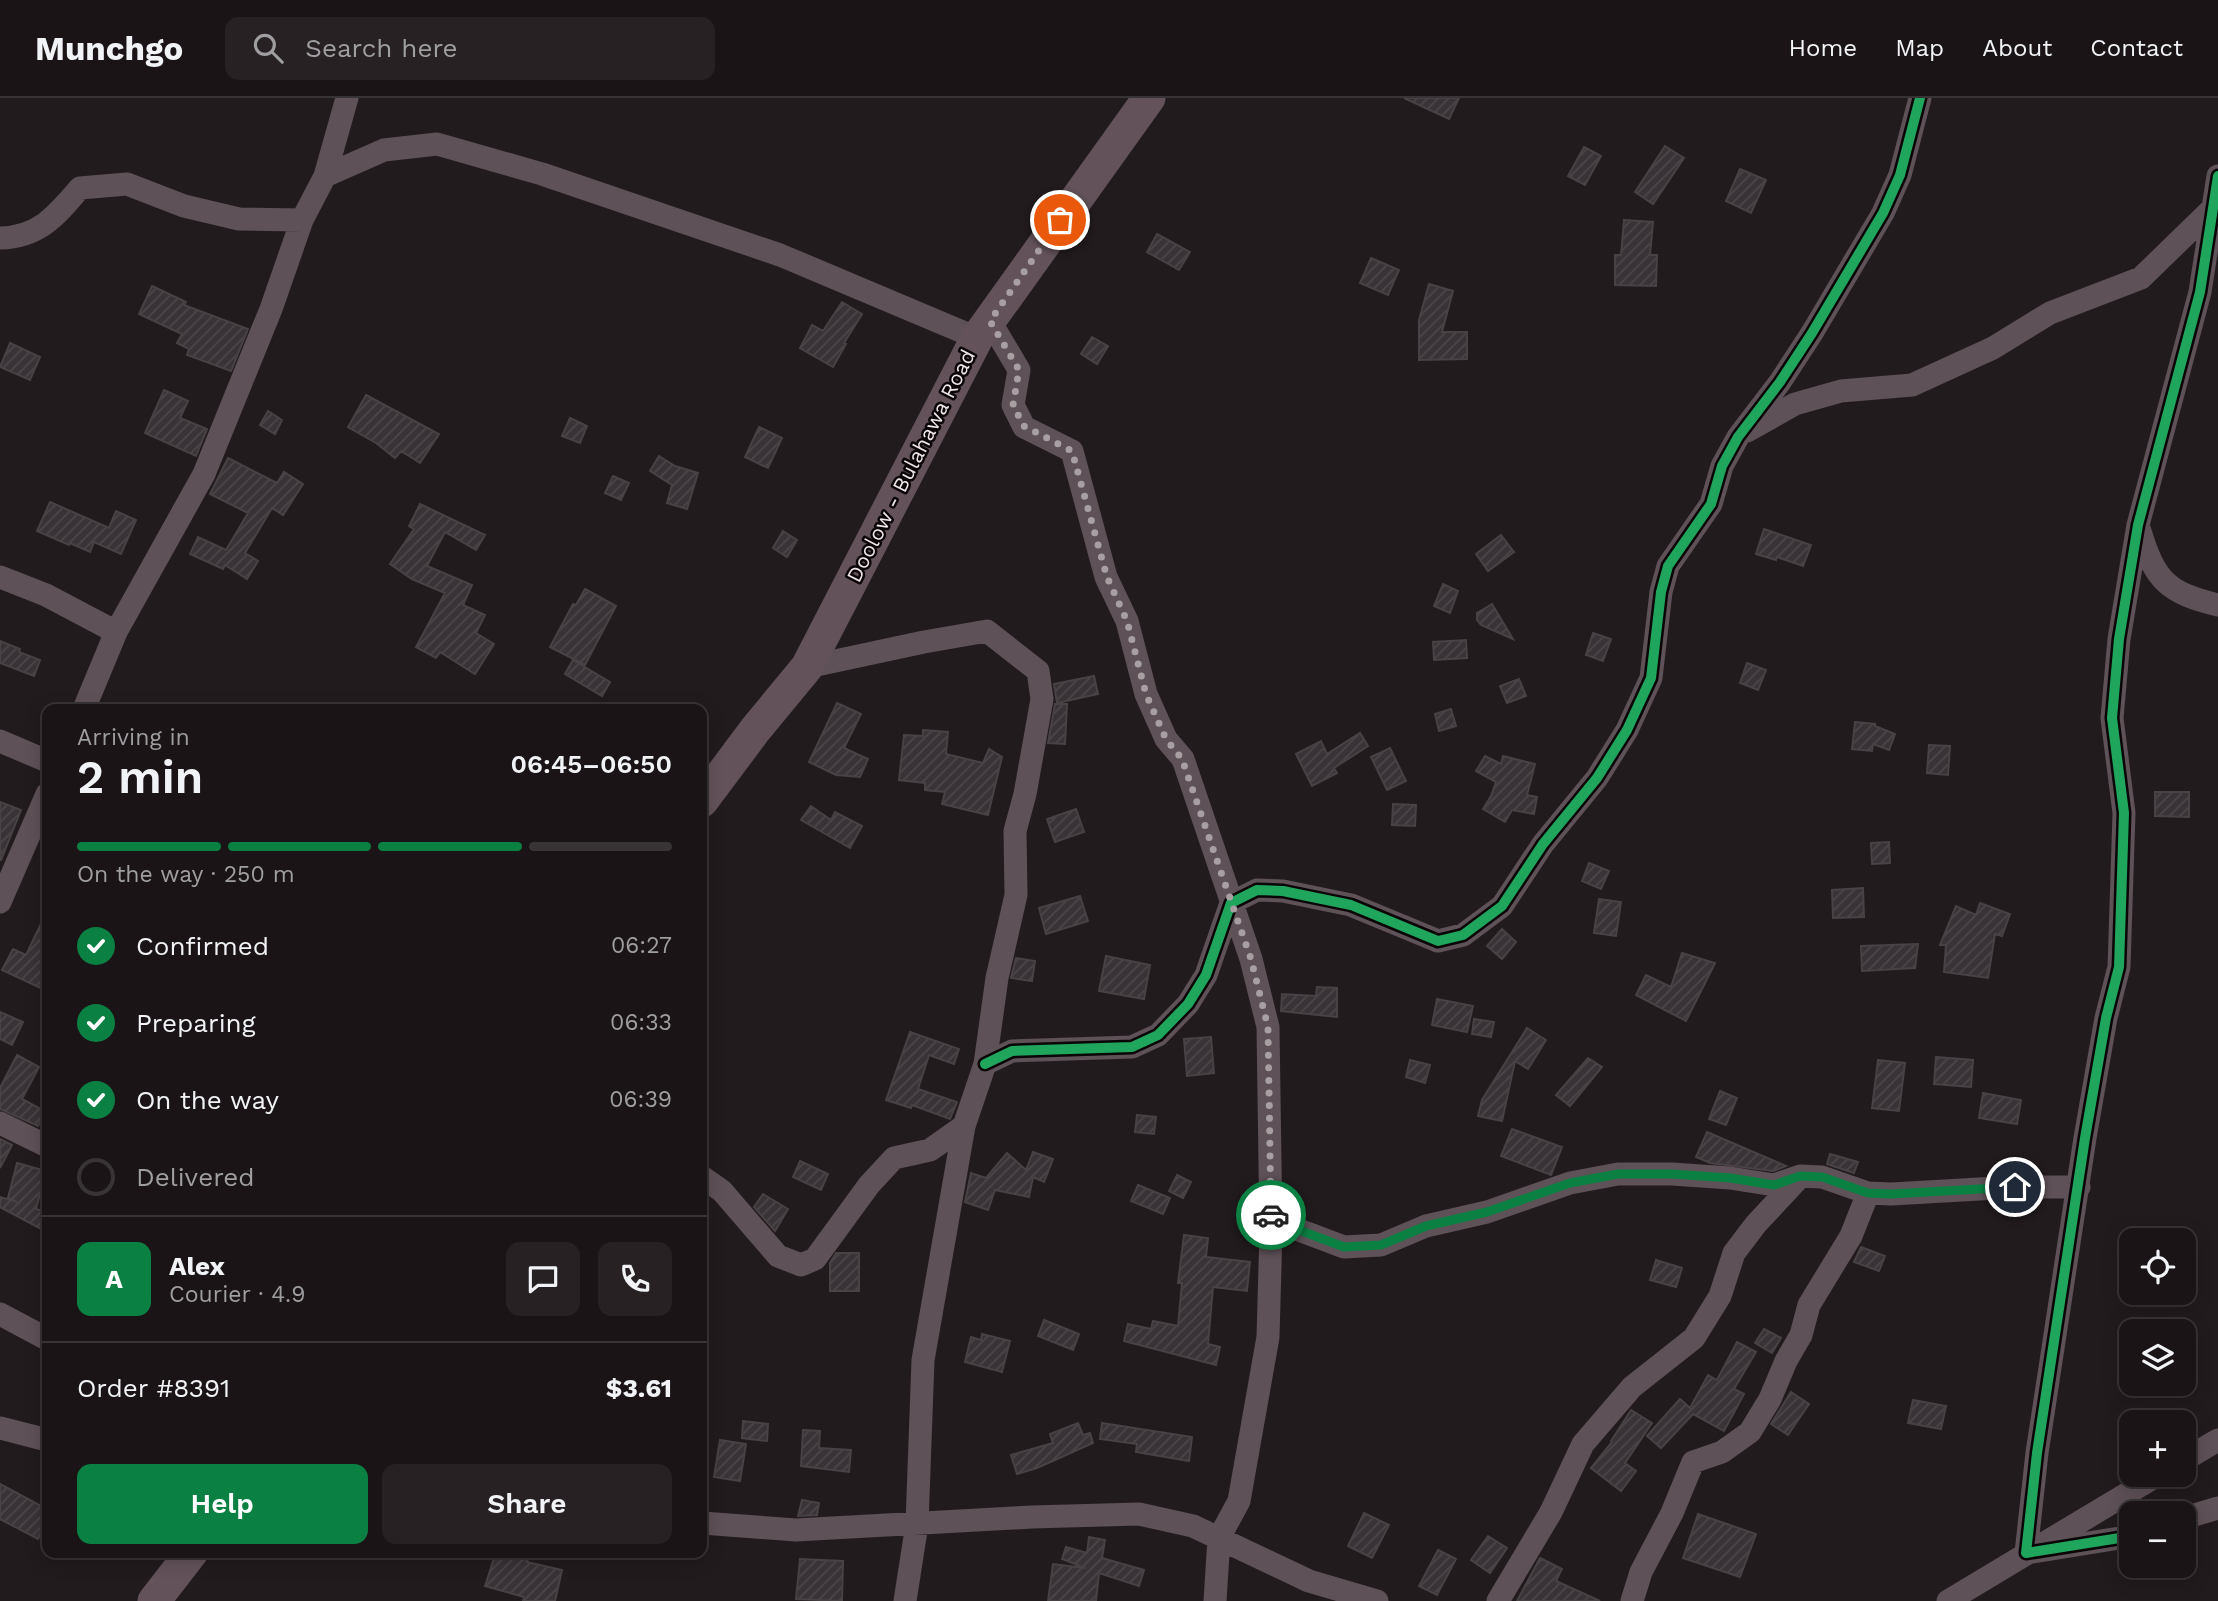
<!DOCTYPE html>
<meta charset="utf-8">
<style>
:root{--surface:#1a1416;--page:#272123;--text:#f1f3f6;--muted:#9f9ea1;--line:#383335;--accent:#0b8043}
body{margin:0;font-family:"Work Sans",sans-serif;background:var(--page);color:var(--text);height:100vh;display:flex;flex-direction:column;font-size:26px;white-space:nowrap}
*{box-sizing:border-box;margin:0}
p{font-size:23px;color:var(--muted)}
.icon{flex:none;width:38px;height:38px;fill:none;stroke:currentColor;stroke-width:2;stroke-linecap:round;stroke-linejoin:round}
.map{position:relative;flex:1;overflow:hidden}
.details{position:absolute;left:42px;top:606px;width:665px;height:854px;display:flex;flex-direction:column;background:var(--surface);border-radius:14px;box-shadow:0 4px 18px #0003,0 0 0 2px var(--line)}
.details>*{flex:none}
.fabs{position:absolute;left:2119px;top:1130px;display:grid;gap:14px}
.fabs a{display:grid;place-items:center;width:77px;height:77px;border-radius:14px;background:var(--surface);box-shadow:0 4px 18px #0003,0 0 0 2px var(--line);font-size:35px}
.pin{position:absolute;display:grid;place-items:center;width:60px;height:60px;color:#fff;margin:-30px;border:4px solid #fff;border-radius:50%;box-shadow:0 2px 7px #0007}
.courier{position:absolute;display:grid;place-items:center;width:70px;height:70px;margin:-35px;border:5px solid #0b8043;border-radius:50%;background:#fff;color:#222;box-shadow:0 2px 9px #0007}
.overview em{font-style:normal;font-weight:600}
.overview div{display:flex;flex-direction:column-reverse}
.overview{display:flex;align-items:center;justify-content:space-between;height:119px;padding:0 35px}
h1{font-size:46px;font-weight:600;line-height:52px}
.bar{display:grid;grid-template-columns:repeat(4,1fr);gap:10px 7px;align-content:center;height:84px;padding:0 35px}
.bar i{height:9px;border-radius:5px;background:var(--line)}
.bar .active{background:var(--accent)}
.bar p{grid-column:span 4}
.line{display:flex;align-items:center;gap:18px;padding:0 35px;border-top:2px solid var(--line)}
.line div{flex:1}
.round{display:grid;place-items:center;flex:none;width:74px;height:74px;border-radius:14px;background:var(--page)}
ol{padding:0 35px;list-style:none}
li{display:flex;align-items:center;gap:21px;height:77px}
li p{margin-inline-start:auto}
li .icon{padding:7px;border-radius:50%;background:var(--accent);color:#fff;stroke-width:4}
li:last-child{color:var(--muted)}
li i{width:38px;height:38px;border:4px solid var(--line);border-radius:50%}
.action{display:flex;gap:14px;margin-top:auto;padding:14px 35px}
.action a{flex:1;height:80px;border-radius:14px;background:var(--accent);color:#fff;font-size:28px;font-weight:600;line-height:80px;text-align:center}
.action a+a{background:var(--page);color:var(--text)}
header{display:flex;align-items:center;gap:42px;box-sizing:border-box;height:98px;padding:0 35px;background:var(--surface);border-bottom:2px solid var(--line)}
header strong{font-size:33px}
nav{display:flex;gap:38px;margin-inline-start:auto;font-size:24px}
.search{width:490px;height:63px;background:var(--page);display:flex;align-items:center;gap:18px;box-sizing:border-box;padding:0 24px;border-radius:14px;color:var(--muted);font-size:26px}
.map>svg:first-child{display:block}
.building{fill:url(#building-hatch);stroke:#484244;stroke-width:2}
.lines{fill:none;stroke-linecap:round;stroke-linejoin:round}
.street{stroke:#5e5157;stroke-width:23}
.secondary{stroke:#63525a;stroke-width:33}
.cycleway-casing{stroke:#0a0507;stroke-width:15}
.cycleway{stroke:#20a55d;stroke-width:10}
.done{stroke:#a89fa3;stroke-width:7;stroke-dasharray:0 12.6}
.route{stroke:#0b8043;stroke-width:9}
.labels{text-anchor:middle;stroke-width:5;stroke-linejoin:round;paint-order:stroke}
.street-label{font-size:21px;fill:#f0e6ea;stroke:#0a0507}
</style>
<header>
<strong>Munchgo</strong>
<div class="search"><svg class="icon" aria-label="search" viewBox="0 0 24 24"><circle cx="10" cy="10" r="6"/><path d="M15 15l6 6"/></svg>Search here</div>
<nav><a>Home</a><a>Map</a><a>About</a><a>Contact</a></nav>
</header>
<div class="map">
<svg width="2218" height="1503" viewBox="0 0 2218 1503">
<defs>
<pattern id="building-hatch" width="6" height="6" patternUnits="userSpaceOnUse" patternTransform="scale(1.75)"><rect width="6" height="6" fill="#393236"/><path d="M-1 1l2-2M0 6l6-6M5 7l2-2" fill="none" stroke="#4c464a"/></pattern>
</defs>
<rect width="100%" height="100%" fill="#221b1e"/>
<path class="building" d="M1404 0H1459L1449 21Z
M1665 48 1684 60 1653 106 1635 94Z
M1584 49 1601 58 1585 87 1568 78Z
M1740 71 1766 82 1751 115 1726 103Z
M1624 122 1653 124 1650 157H1657L1656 188 1615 187V157H1621Z
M1157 136 1190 154 1179 172 1147 154Z
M1371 160 1399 172 1388 197 1360 185Z
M1429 186 1453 193 1442 234H1467V261L1419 262V222Z
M152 188 186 204 184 207 248 231 231 273 187 257 189 251 177 245 182 236 139 216Z
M842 204 862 216 844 245 846 246 833 269 800 250 812 227 823 233Z
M1092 239 1108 248 1097 266 1081 256Z
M10 245 40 259 30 282 0 269Z
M164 292 188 303 180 320 207 331 196 358 145 335Z
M366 297 439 336 420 365 401 353 395 360 376 345 348 329Z
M268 313 282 322 275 336 260 327Z
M570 320 587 328 580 345 562 338Z
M759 329 782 340 768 370 745 359Z
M659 358 675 368 698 375 687 411 667 405 672 387 650 373Z
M228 360 277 385 284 374 303 386 283 417 272 410 245 455 258 463 247 481 225 467 223 471 190 456 198 439 226 452 248 415 210 396Z
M613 378 629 385 621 402 605 395Z
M50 404 109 430 116 413 136 422 121 456 94 444 90 454 70 445 69 447 37 433Z
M420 406 485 437 476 452 445 434 427 468 472 487 463 507 485 517 476 535 494 546 475 576 440 554 436 560 416 549 445 495 412 481 390 466 414 431 409 428Z
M1764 431 1811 447 1803 468 1777 459 1776 462 1756 456Z
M783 433 797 442 787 459 773 450Z
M1501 437 1514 454 1488 473 1476 456Z
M1443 486 1458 493 1450 515 1434 508Z
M585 491 616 508 585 567 550 549 573 506 576 507Z
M1492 506 1513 541 1481 527 1477 522V515Z
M1593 535 1611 541 1603 563 1586 557Z
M1466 542 1467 560 1434 562 1433 544Z
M0 543 20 551 19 554 40 562 34 578 0 565Z
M573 562 610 584 602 598 565 576Z
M1747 565 1766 572 1758 592 1740 585Z
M1094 578 1098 596 1057 605 1054 586Z
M1519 581 1526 598 1507 605 1500 588Z
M837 605 861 616 844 650 868 661 860 679 836 677 809 664Z
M1055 606H1067L1065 646 1048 645Z
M1451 611 1456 628 1439 633 1435 616Z
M1855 624 1875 626V628L1895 636 1889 652 1873 646 1872 653 1852 651Z
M923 632 948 634 946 656 983 665 989 651 1002 659 988 717 942 706 945 694 925 692V685L899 682 904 637 923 638Z
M1360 635 1368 648 1334 670 1337 675 1312 688 1296 656 1321 643 1327 656Z
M1929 647 1950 648 1948 677 1927 675Z
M1390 650 1406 683 1387 692 1371 659Z
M1485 658 1501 666 1503 658 1535 666 1527 697 1537 699 1534 716 1512 712 1505 724 1483 711 1491 698 1496 684 1476 673Z
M2155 694H2189V719L2155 718Z
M0 704 21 712 1 762H0Z
M1393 706 1416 707 1415 728 1392 727Z
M811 708 831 722 835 714 862 728 850 750 801 722Z
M1076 711 1084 734 1055 744 1047 721Z
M1889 744 1890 765 1872 766 1871 745Z
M1589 765 1609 773 1601 791 1582 783Z
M1863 790 1864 819 1833 820 1832 792Z
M1080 798 1088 823 1046 836 1039 810Z
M1599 801 1621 804 1616 838 1594 835Z
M1980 805 2010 816 2002 838 1995 836 1988 880 1944 874 1946 847H1940L1956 808 1976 817Z
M47 813V893L2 872 13 851 26 857Z
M1502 831 1516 844 1502 861 1487 848Z
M1918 846 1915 870 1862 873 1861 848Z
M1682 855 1715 865 1686 923 1636 897 1646 877 1671 889Z
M1106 858 1150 867 1144 901 1099 893Z
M1016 860 1035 863 1032 883 1011 880Z
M1317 889 1337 890V919L1281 913 1282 896 1316 898Z
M1437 901 1473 908 1467 934 1432 927Z
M0 914 23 924 12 947 0 941Z
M1474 921 1494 924 1491 939 1472 936Z
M1527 930 1546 942 1528 971 1515 963 1502 1023 1478 1018 1482 1002Z
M910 934 959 951 954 966 929 957 918 991 957 1004 950 1021 912 1007 911 1010 886 1002Z
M1211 939 1214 975 1187 978 1184 941Z
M17 957 39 969 22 1001 46 1014 38 1028 0 1011V990Z
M1936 959 1973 962 1971 989 1934 986Z
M1588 960 1602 969 1570 1008 1556 997Z
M1410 962 1430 967 1425 985 1406 979Z
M1878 962 1905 965 1899 1013 1872 1010Z
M1720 993 1737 1000 1726 1027 1709 1021Z
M1983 995 2021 1002 2017 1026 1979 1020Z
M1137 1017 1156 1019 1154 1036 1135 1034Z
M1512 1031 1562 1049 1551 1077 1501 1058Z
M1707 1034 1786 1068 1773 1073 1710 1065 1696 1059Z
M0 1041 12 1047 0 1070Z
M1033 1054 1053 1061 1044 1084 1033 1079 1029 1099 995 1092 988 1112 965 1104 971 1075 986 1080 1007 1055 1026 1072Z
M1830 1056 1858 1064 1854 1075 1827 1066Z
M800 1063 828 1076 821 1092 793 1079Z
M17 1065 46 1073 36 1111 47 1114V1134L0 1109V1099L17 1104 8 1100Z
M1177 1077 1191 1084 1183 1100 1169 1093Z
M1138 1087 1170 1100 1163 1116 1131 1103Z
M763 1096 788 1111 775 1133 754 1109Z
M1184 1137 1208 1140 1206 1159 1250 1164 1247 1193 1213 1189 1208 1246 1220 1249 1216 1267 1124 1243 1128 1226 1151 1231 1153 1223 1178 1228 1182 1185H1178Z
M1861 1149 1885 1158 1879 1173 1854 1164Z
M836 1155H859V1193H830V1165Z
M1656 1162 1682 1170 1676 1189 1650 1182Z
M1044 1222 1079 1236 1073 1252 1038 1238Z
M1764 1231 1781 1240 1772 1255 1755 1245Z
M982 1236 1010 1243 1002 1274 965 1264 971 1239 981 1242Z
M1737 1244 1756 1254 1734 1291 1744 1296 1724 1333 1693 1316 1661 1350 1647 1338 1680 1301 1690 1310 1708 1277 1717 1282Z
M1791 1294 1809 1306 1788 1337 1771 1326Z
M1913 1302 1946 1308 1941 1331 1908 1325Z
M1631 1312 1652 1325 1625 1365 1636 1373 1621 1393 1591 1370 1612 1344 1611 1343Z
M743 1323 768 1326 767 1343 742 1340Z
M1078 1325 1083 1337 1090 1335 1093 1345 1037 1370 1017 1376 1011 1357 1053 1345 1050 1336Z
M1102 1325 1192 1339 1189 1363 1136 1354 1137 1346 1100 1341Z
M803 1332 820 1333 819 1350 851 1352 849 1374 801 1368Z
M720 1342 746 1346 740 1383 714 1379Z
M0 1386 47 1411V1424L38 1441 0 1421Z
M802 1402 819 1405 817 1417 798 1418Z
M1364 1415 1389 1427 1372 1460 1348 1448Z
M1698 1416 1756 1436 1740 1479 1683 1460Z
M1488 1438 1507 1450 1490 1475 1471 1462Z
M1089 1439 1105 1442 1102 1460 1144 1472 1139 1488 1099 1475 1096 1503H1048L1053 1466 1085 1470 1062 1461 1066 1449 1087 1455Z
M1438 1452 1456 1461 1437 1497 1419 1488Z
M496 1454H530L527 1464 562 1472 555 1503H523L524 1499 485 1488Z
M1540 1460 1562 1471 1556 1483 1600 1503H1517Z
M800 1461 843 1463 842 1503 796 1501Z"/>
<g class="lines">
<path class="street" d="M325 78 384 52 437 46 542 76 780 157 977 240
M0 140C39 139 56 118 80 90L127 86 184 108 239 121 302 122
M990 223 1019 272 1013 307 1024 329 1072 353 1106 479 1127 523 1146 596 1166 641 1183 661 1251 861 1268 929 1271 1133 1268 1239 1239 1403 1219 1440 1215 1503
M1747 333 1795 306 1841 293 1912 287 1993 250 2050 215 2141 180 2214 109
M2140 433C2155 483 2168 495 2218 507
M0 479 46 497 116 534
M807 569 924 544 987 533 1038 573 1042 601 1025 696 1015 733 1016 797 997 880 985 966 964 1028 923 1262 917 1426 905 1503
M84 611 116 534 204 376 271 211 302 122 325 78 347 0
M0 643 47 663
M0 804 47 696
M985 966 1012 953 1132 949 1158 937 1188 906 1206 877 1231 805 1257 792 1283 793 1351 807 1438 843 1463 837 1502 808 1543 746 1597 680 1627 632 1651 580 1661 494 1668 468 1711 406 1722 368 1738 339 1780 284 1812 235 1883 115 1900 77 1920 0
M0 1025 47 1048
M702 1079 722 1093 778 1158 801 1167 815 1161 869 1087 894 1060 930 1052 964 1028
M1271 1133 1291 1129 1344 1149 1381 1147 1426 1128 1487 1114 1570 1085 1618 1076H1672L1730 1080 1774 1087 1800 1078 1822 1079 1868 1095 1891 1096 2015 1089H2079
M0 1216 47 1241
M0 1330 47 1342
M2184 1362 2218 1342
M2184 1420 2218 1410
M702 1425 796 1432 1032 1419 1139 1416 1193 1428 1309 1483 1377 1503
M2132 1438 2026 1455 2037 1355 2085 1040 2106 920 2119 869 2124 715 2112 620 2119 541 2138 427 2200 194 2218 78
M1498 1503 1551 1414 1583 1346 1632 1289 1694 1240 1720 1198 1734 1155 1756 1126 1798 1081
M1632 1503 1641 1474 1672 1415 1693 1364 1722 1354 1750 1334 1770 1301 1786 1263 1801 1237 1809 1207 1851 1138 1868 1095
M1948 1503 2158 1377"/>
<path class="secondary" d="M702 703 755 632 807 569 977 240 1149 0
M154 1503 192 1454"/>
<defs>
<path id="cycleway" d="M985 966 1012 953 1132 949 1158 937 1188 906 1206 877 1231 805 1257 792 1283 793 1351 807 1438 843 1463 837 1502 808 1543 746 1597 680 1627 632 1651 580 1661 494 1668 468 1711 406 1722 368 1738 339 1780 284 1812 235 1883 115 1900 77 1920 0
M2132 1438 2026 1455 2037 1355 2085 1040 2106 920 2119 869 2124 715 2112 620 2119 541 2138 427 2200 194 2218 78"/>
</defs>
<use href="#cycleway" class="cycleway-casing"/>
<use href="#cycleway" class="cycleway"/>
</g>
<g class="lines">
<path class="done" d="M1060 122 990 223 1019 272 1013 307 1024 328 1072 353 1107 479 1127 523 1146 596 1166 641 1182 661 1251 861 1268 929 1271 1117"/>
<path class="route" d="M1271 1117V1133L1291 1129 1344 1149 1381 1147 1426 1128 1487 1114 1570 1085 1618 1076H1672L1730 1080 1774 1087 1800 1078 1822 1079 1868 1095 1891 1096 2015 1089"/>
</g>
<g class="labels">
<g class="street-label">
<text transform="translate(911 368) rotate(-63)" y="7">Doolow - Bulahawa Road</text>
</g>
</g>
</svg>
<div class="fabs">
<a><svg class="icon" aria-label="locate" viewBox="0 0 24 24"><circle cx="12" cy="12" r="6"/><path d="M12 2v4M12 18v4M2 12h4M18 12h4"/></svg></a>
<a><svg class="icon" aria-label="layers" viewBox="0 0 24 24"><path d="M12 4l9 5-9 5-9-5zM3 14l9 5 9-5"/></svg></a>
<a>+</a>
<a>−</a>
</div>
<div class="pin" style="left:1060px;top:122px;background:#ea580c"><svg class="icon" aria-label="bag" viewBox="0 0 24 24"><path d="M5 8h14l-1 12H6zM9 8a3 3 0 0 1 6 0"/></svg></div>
<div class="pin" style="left:2015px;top:1089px;background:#1f2937"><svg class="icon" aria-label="home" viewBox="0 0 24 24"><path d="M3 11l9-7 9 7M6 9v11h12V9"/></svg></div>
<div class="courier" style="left:1271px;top:1117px"><svg class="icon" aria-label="car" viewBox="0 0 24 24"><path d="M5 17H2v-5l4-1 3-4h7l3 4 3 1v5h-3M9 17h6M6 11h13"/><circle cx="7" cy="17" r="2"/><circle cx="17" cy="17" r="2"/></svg></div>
<section class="details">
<div class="overview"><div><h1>2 min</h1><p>Arriving in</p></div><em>06:45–06:50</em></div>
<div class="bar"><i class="active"></i><i class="active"></i><i class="active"></i><i></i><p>On the way · 250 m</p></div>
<ol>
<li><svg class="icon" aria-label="check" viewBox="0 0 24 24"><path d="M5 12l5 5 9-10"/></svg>Confirmed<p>06:27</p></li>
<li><svg class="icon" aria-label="check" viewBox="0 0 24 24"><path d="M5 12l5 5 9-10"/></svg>Preparing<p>06:33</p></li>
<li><svg class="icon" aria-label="check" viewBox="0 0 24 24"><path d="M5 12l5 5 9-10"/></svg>On the way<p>06:39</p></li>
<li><i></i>Delivered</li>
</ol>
<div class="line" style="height:126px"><b class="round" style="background:var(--accent);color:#fff">A</b><div><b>Alex</b><p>Courier · 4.9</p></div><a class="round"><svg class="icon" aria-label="chat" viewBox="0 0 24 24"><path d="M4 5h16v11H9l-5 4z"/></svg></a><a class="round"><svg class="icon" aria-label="phone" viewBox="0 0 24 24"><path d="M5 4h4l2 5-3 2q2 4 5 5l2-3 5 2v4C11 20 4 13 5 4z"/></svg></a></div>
<div class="line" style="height:91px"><div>Order #8391</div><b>$3.61</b></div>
<div class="action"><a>Help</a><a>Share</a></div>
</section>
</div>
